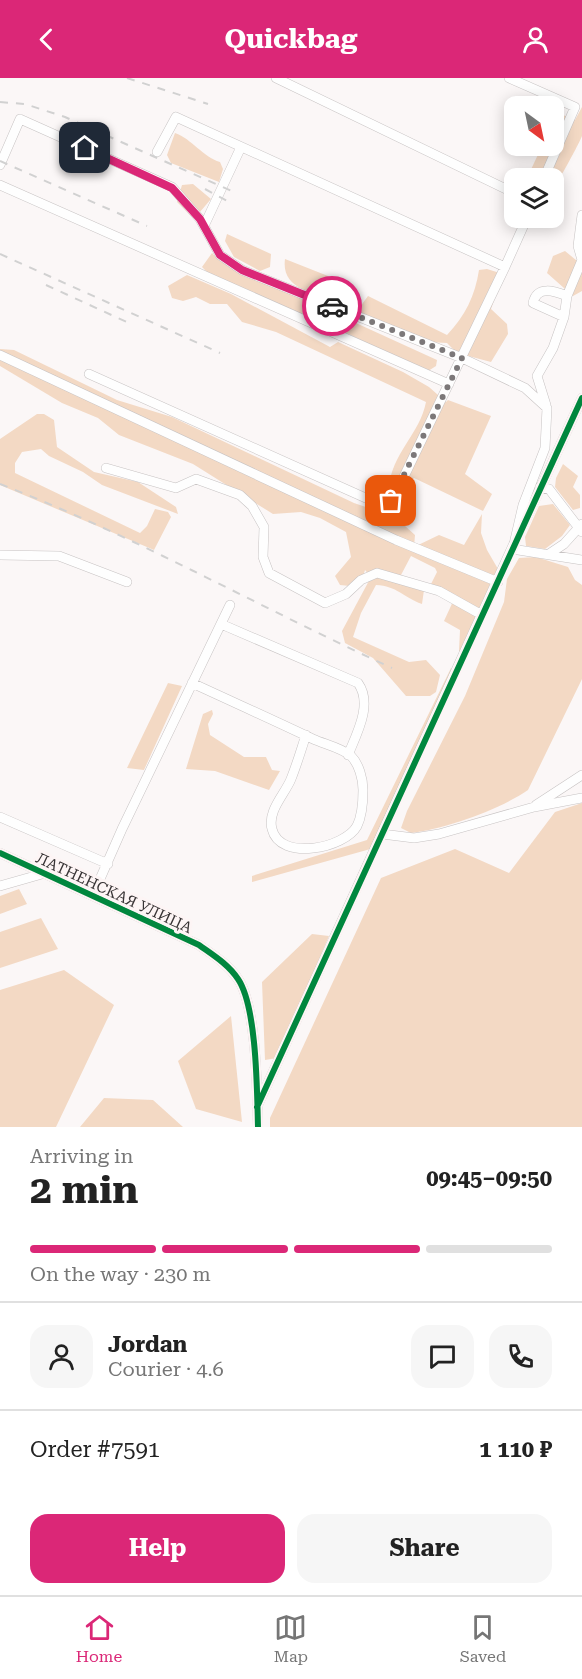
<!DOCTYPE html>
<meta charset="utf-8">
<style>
:root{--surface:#fff;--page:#f6f6f6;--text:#222;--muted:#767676;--line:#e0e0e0;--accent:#db2777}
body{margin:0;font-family:"Roboto Serif",serif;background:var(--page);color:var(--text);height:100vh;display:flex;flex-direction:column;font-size:22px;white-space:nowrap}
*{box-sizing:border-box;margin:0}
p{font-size:20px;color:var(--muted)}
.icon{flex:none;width:33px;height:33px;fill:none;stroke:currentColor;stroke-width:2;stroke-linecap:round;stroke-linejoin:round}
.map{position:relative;height:1049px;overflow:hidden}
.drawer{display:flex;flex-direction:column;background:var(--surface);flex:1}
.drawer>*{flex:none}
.needle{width:39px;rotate:147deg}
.controls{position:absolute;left:504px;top:18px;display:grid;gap:12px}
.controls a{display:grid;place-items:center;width:60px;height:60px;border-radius:12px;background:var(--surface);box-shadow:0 3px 15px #0003;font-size:30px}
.pin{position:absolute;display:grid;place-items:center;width:51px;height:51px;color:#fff;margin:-26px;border-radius:12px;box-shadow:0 3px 9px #0006}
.courier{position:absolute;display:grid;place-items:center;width:60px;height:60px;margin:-30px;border:4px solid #db2777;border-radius:50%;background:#fff;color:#222;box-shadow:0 2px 8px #0007}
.headline em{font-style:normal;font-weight:700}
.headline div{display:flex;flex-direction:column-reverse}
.headline{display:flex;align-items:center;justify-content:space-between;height:102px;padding:0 30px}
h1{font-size:39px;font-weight:700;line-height:45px}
.bar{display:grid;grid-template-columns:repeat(4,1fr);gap:9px 6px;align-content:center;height:72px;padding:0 30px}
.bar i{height:8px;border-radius:4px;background:var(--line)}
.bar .current{background:var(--accent)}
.bar p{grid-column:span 4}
.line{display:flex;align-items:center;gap:15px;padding:0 30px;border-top:2px solid var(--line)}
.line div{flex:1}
.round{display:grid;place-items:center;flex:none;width:63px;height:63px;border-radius:18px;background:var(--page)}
.cta{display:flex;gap:12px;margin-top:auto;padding:12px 30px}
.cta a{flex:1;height:69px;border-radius:18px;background:var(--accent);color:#fff;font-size:24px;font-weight:700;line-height:69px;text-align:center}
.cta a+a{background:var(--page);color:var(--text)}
header{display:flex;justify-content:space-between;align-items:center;height:78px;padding:0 30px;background:var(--accent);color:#fff;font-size:27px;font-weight:700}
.menu{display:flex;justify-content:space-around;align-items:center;height:84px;border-top:2px solid var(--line);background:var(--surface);font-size:16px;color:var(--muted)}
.menu a{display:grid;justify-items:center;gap:3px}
.menu .current{color:var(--accent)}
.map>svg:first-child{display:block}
.green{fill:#f3d9c4}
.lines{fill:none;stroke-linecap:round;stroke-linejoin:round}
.minor-casing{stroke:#c7c3c3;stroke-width:10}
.minor{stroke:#fefefe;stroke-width:9}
.rail{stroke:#d1d1d1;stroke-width:2;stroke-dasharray:8 8;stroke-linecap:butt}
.cycleway-casing{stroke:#fdf5f5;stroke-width:10}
.cycleway{stroke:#00873e;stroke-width:6}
.done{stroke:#7c7879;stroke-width:6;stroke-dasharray:0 10.8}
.route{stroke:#db2777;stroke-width:8}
.labels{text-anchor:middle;stroke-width:6;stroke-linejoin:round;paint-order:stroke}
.street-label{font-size:15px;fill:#383435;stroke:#fdf5f5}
</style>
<header><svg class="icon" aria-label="back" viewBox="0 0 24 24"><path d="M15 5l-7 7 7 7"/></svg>Quickbag<svg class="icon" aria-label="person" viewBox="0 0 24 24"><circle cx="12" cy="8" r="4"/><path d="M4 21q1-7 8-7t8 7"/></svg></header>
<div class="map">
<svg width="582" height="1049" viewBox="0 0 582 1049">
<rect width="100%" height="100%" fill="#fbf7f7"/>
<path class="green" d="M582 29C582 37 582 50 582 58 580 64 557 106 554 109V100H527L542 68H554V43L558 35 575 42Z
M175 55C192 61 203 79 220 84L223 91 219 104 171 85 167 77Z
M193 106 211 121 194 141 177 124 182 107Z
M227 156 271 176 270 189 260 193 234 179 225 163Z
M565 173 582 187V213L573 218 547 195 553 178Z
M212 175 220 183 437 282 436 288 425 295 339 251 212 199 202 189Z
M285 181 328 198 339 205 334 223C312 214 281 211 285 181Z
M487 191 503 196 491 231 507 246 508 256 491 284 457 275 447 265 428 264 357 233 368 218 447 257C465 238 475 218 479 192Z
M187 197 231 216 330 269 338 264 403 294 429 309 446 324 448 322 491 338 465 396 492 416 483 433 414 400 407 409 389 410C391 376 420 356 426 324L276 254 242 244 227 226H210L196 219 183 223 172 220 168 208Z
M0 271 14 272 117 322 172 339 354 425 395 439 415 457 414 469 439 457 464 467 482 436 481 455 487 472 498 491 463 576 459 573 460 552 444 543 456 517 431 506 437 494 435 490 411 478 401 497 424 512 422 526C403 519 397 508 376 507L361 535 353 559 409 584 426 582 440 597 436 614 430 618H406L373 580 345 565 342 553 371 499 365 492 360 509 340 507 335 498 351 479 346 454 320 440 301 434 273 436 193 386 119 357 98 340 62 325 0 288Z
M37 336H44L54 342 57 369 94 394 138 404 176 429 178 436 102 407 83 394 49 378 41 371 22 374 15 385V395L140 455 147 448 155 431 168 434 171 439 154 472 0 407V361Z
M563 386 578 398 573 409 580 417V430L573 432 555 409 556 400Z
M553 426 570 447 562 458 545 471 526 468 525 459 539 428Z
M536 479 568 489 575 502 582 507V601L528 712C499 732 445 751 411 755L401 750 407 733 465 618 504 524 507 501 519 480Z
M451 590 454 594 374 770 252 804V798L367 762Z
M168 605 182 608 144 692 127 690Z
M212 632 213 636 208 646 210 657 244 679H266L272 692 280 693 269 712 215 693 186 691 203 636Z
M582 725V1049H270V1040L381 800 455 771 509 795 555 734Z
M19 811 27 826 0 836V818Z
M41 840 58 871 0 890V854Z
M312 856 329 858 277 980 265 982 262 904Z
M64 892 114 927 56 1049H0V912Z
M231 938 242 1044 196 1031 178 983Z
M104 1020 153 1022 183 1049H80Z"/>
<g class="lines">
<defs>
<path id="minor" d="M276 0 514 115
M509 0 575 29 544 100
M157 74 176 39 505 189 527 140
M0 87 20 41 172 109 200 141 220 177 242 192 462 280 525 310 547 330 545 370 523 427 514 466
M0 107 449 306
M204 148 241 69
M564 239 533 225C537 207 554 213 567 218
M0 277 396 462 498 504
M89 296 379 426 391 423 397 413 505 189
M546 327 537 298 553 270 564 239 567 218 582 182 578 168 582 137
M106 390 176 410 196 401 240 417 252 428 264 449 263 479 269 495 325 525 346 516 361 502 377 495 439 513 482 537
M540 409 549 411 582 454
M523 448 582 320
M512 471 582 482
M549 476 564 466 582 446
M0 477 59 478 127 504
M221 546 358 605C373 626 357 655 348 677
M192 605C233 624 273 642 313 661 324 666 342 670 351 678 359 686 363 701 363 712 363 723 362 738 357 748 345 770 280 784 272 751 267 733 285 716 291 701 297 686 301 672 306 657
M536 727 582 697
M0 739 108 786
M382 756 414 760 439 756 534 729 582 720
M0 775 199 867C213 877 228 886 238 901 257 929 257 1014 258 1049
M0 808 42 796
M93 817 122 751 230 527
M257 1029 515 463"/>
</defs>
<use href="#minor" class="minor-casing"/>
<use href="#minor" class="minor"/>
<path class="rail" d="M127 0 208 26
M0 24 25 26 65 39 236 115
M0 83 147 148
M205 111 231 125
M0 176 220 275
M46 207 131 246
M0 406C135 458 261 530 392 590"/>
<defs>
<path id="cycleway" d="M0 775 199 867C213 877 228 886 238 901 257 929 257 1014 258 1049
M257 1029 582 320"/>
</defs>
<use href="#cycleway" class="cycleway-casing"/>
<use href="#cycleway" class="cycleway"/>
</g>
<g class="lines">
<path class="done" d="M332 228 462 280 391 423"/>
<path class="route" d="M85 70 172 110 200 141 220 177 242 192 332 228"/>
</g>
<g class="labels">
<g class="street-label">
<text transform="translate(114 815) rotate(25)" y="5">ЛАТНЕНСКАЯ УЛИЦА</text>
</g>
</g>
</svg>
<div class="controls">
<a><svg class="needle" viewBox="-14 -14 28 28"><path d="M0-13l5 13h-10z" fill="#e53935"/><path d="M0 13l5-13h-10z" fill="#767676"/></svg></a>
<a><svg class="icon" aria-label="layers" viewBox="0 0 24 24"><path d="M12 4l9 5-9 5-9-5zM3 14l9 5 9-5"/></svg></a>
</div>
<div class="pin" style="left:391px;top:423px;background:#ea580c"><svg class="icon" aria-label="bag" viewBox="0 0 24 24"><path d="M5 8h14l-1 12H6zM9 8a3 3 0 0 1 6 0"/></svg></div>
<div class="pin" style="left:85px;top:70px;background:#1f2937"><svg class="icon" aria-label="home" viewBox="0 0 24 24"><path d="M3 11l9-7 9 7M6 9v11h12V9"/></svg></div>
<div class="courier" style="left:332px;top:228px"><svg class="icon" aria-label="car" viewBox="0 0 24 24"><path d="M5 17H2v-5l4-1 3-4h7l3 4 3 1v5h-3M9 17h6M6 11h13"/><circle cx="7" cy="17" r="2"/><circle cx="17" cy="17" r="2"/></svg></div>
</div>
<section class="drawer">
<div class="headline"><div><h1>2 min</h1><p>Arriving in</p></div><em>09:45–09:50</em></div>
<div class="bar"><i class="current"></i><i class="current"></i><i class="current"></i><i></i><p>On the way · 230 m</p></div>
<div class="line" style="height:108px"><a class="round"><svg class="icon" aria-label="person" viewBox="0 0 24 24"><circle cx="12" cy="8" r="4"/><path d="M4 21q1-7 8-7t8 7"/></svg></a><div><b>Jordan</b><p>Courier · 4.6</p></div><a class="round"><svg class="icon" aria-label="chat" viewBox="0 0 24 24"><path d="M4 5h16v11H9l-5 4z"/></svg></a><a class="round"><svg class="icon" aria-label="phone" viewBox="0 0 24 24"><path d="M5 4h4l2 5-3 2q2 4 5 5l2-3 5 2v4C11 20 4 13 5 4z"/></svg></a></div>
<div class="line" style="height:78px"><div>Order #7591</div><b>1 110 ₽</b></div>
<div class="cta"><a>Help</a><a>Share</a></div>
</section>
<nav class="menu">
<a class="current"><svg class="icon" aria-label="home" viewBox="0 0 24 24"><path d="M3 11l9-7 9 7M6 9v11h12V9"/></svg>Home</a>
<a><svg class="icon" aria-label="map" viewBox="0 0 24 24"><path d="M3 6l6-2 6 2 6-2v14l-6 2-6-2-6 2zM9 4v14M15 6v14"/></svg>Map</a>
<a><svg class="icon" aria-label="saved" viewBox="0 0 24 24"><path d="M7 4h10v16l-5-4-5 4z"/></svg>Saved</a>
</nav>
